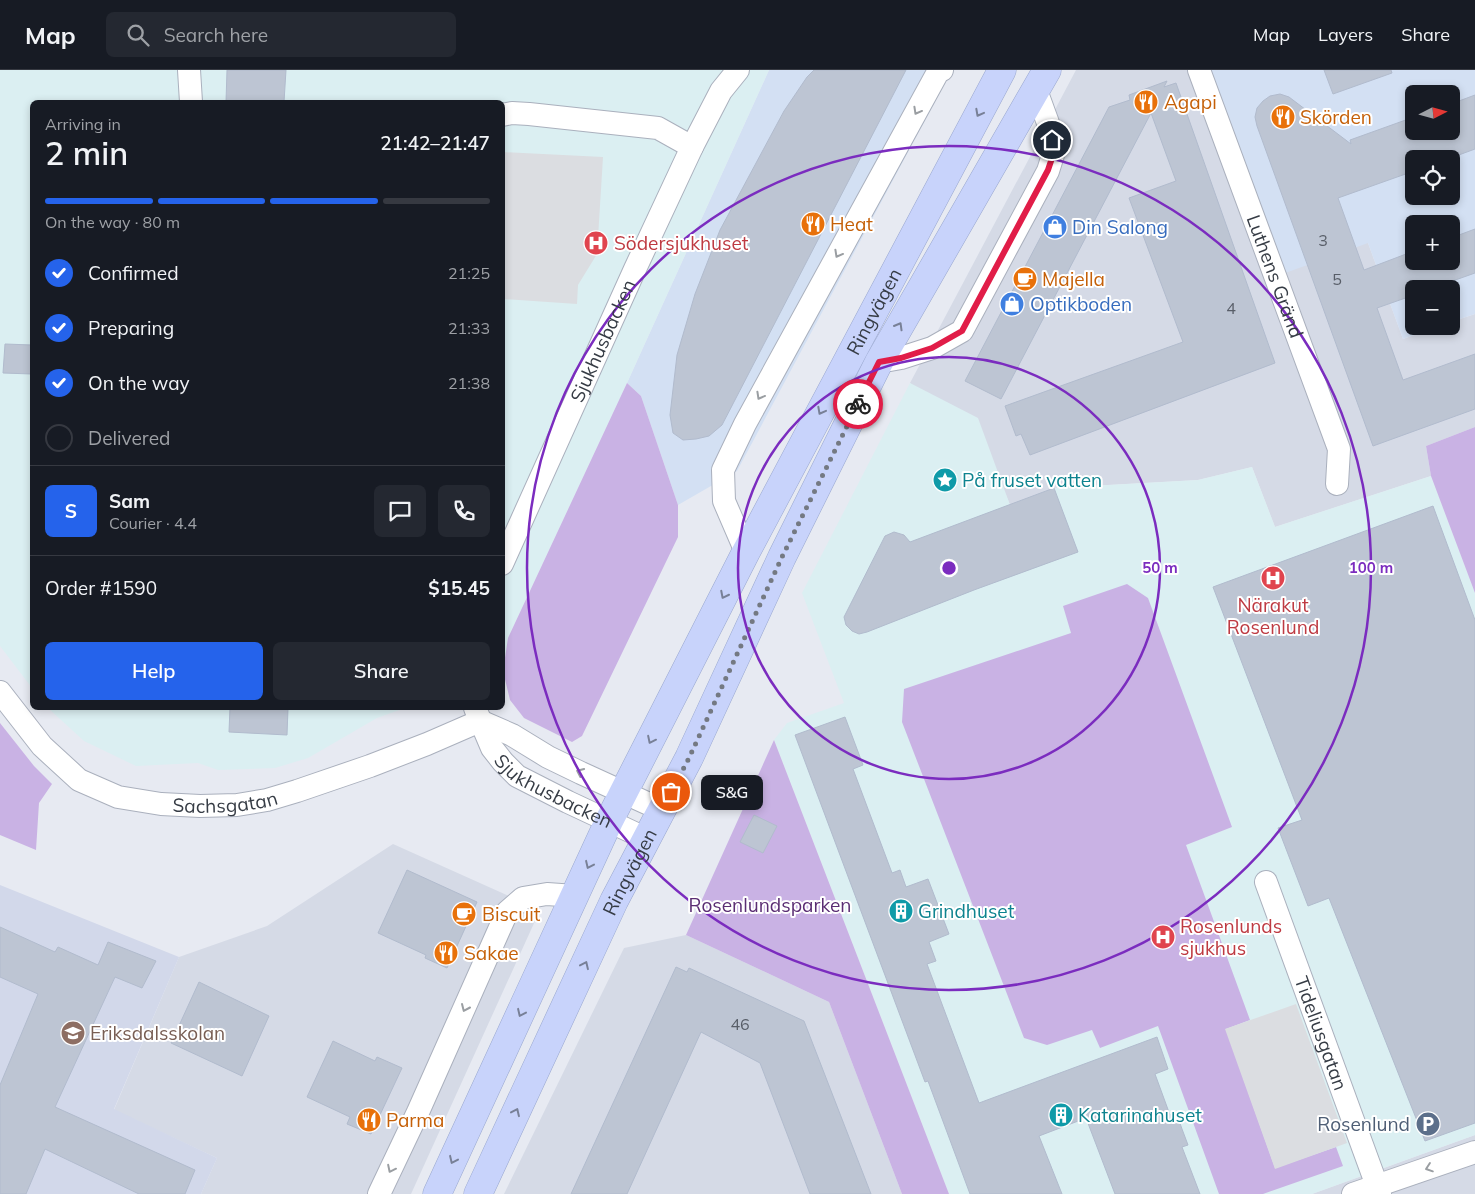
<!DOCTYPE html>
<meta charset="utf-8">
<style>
:root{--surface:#171b24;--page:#242831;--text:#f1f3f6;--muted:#9ea1a6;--line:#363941;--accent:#2563eb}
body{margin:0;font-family:Mulish,sans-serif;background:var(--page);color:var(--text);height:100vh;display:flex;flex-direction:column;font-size:19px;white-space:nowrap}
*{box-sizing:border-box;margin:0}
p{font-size:16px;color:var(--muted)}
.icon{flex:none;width:28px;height:28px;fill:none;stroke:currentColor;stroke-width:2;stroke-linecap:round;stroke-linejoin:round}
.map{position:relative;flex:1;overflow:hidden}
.side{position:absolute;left:30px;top:30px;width:475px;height:610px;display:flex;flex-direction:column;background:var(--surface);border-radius:8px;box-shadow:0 2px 8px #0003}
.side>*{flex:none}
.needle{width:32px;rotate:84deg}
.buttons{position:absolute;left:1405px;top:15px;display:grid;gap:10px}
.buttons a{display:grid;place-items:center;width:55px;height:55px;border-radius:8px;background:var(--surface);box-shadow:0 2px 8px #0003;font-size:25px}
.pin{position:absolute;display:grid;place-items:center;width:42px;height:42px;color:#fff;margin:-21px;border:2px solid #fff;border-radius:50%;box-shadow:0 1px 5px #0007}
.courier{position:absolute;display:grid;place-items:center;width:50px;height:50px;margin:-25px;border:4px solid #e11d48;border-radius:50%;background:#fff;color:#222;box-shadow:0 1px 6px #0007}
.bubble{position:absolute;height:35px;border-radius:8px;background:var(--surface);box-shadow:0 2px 8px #0003;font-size:16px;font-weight:600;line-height:35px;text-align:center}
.summary em{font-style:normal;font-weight:600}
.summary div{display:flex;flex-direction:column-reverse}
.summary{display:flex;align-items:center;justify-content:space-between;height:85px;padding:0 15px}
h1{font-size:32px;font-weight:600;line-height:38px}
.bar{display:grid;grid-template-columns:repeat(4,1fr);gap:8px 5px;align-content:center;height:60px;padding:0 15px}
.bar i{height:6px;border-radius:4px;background:var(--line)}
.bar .selected{background:var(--accent)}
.bar p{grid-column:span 4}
.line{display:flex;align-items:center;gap:12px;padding:0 15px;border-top:1px solid var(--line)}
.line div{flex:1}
.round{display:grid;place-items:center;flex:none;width:52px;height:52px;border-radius:8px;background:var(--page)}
ol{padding:0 15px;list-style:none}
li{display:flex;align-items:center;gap:15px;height:55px}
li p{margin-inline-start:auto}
li .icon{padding:5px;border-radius:50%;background:var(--accent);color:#fff;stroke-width:4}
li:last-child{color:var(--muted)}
li i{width:28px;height:28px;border:2px solid var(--line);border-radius:50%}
.button{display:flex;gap:10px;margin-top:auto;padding:10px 15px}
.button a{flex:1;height:58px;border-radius:8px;background:var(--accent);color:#fff;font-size:20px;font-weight:600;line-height:58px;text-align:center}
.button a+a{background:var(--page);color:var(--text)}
header{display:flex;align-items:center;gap:30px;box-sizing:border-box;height:70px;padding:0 25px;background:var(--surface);border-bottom:1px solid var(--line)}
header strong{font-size:24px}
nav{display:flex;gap:28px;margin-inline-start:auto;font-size:18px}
.search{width:350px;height:45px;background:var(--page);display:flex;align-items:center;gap:12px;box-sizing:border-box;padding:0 18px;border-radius:8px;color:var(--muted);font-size:19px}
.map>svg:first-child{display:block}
.residential{fill:#d5dae6}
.commercial{fill:#d3e0f3;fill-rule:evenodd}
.education{fill:#d2d8ea}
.medical{fill:#dbeff2}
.green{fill:#c9b2e4}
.parking{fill:#dbdde1}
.building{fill:#bdc5d3;stroke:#b1bbcd}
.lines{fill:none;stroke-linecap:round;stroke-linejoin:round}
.minor-casing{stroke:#aab0bd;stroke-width:24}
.secondary-casing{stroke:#99a7cf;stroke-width:29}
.minor{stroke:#fff;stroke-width:22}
.secondary{stroke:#c8d3fb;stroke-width:28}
.oneway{stroke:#9a9ea2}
.oneway2{stroke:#788097}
.done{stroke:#747982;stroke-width:5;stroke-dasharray:0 9}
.route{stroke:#e11d48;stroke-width:6}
.ring{fill:none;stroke:#7b2cbf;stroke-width:2.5}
.labels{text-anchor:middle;stroke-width:4;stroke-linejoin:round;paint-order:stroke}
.number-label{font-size:16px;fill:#585e68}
.food-label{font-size:19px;fill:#c56008;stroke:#fff;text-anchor:start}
.shop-label{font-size:19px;fill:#366cbe;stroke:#fff;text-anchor:start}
.health-label{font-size:19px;fill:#be3a42;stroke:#fff;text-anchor:start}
.street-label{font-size:19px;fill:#363c45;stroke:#fff}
.culture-label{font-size:19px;fill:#0d838f;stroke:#fff;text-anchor:start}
.park-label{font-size:19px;fill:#5a2d73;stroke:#fff}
.education-label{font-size:19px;fill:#785e54;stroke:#fff;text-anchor:start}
.service-label{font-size:19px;fill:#4e5e75;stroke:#fff;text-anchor:end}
.centre{fill:#7b2cbf;stroke:#fff;stroke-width:2.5}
.ring-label{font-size:15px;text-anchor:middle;font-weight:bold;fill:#7b2cbf;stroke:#fff;stroke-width:4;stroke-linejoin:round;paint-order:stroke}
</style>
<header>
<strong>Map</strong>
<div class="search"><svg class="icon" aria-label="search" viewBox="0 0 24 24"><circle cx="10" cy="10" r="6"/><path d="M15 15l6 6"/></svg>Search here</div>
<nav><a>Map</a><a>Layers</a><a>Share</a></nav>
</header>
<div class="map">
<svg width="1475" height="1124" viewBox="0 0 1475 1124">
<rect width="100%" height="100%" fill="#e7eaf2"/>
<path class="residential" d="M1076 0H1204L1368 173 1403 269 1440 256H1451V252L1475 244V357L1426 376 1431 406 1275 457 1252 397 1198 410 1054 418 1010 435 1006 425 910 313Z
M393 774 540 840 411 1124H201L217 1088 114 1040 179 887 267 856Z
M686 865 829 932 902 1124H504L624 878Z
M1475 1065V1124H1312Z"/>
<path class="commercial" d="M769 0H952L737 401 678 435 641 326 627 313Z
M1204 0H1475V244L1451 252V219H1414V256H1440L1403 269 1368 173 1277 206ZM1414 24H1451V61H1414ZM1414 89H1451V126H1414ZM1414 154H1451V191H1414Z"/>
<path class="education" d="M0 815 179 887 114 1039 217 1088 201 1124H0Z"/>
<path class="medical" d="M0 0H769L627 313 508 568 503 601 502 32H32V618L0 576Z
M910 313 978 348 1010 435 1054 418 1198 410 1252 397 1275 457 1431 406 1475 523V1065L1312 1124H949L774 670 787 653 844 633 802 523Z
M48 638H405L377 648 308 688 275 698 218 700 198 693 136 696 84 671Z"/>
<path class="green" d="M627 313 641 326 678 435V467L582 666 572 672 524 648 510 630 503 601 508 568Z
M1475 357V523L1431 406 1426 376Z
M1127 514 1148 528 1232 757 1186 775 1250 950 1226 959 1275 1098 1336 1077 1343 1096 1263 1124H1219L1158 956 1100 978 1092 960 1047 975 1024 968 902 652 904 619 1071 563 1063 536Z
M0 653 34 696 52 714 39 733 36 780 0 765Z
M774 670 949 1124H902L829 932 686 865Z"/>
<path class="parking" d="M502 82 603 87 597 184 578 215 577 234 503 229Z
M1296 934 1347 1073 1275 1099 1225 959Z"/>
<path class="building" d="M227 0H286L284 32H226Z
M814 0H906L722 355 709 366 696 369 683 370 673 363 670 345 677 285 695 224 720 160 784 41 807 7Z
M1324 0H1391L1392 3 1333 24Z
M1167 11 1164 17 1176 13 1275 293 1030 385 1021 364 1016 366 1005 336 1183 272 1129 128 1176 111 1151 43 1001 329 965 311 1109 37 1130 30 1129 25Z
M1280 24 1289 27 1351 74 1350 70 1414 47V61H1451V34L1475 25V79L1448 89H1414V101L1338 128 1364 200 1414 181V191H1451V168L1475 159V203L1430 219H1414V225L1377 238 1403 310 1475 284V339L1373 376 1257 56 1255 47 1257 38 1263 31 1270 26Z
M5 274 32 275V304L3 303Z
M1054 418 1078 482 974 520 867 562 859 564 852 561 846 555 844 547 885 466 894 462 904 465 910 472Z
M1433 436 1475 550V1053L1425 1071 1329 828 1308 836 1278 758 1302 750 1213 517Z
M230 638H288L287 665 229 662Z
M845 647 863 695 853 699 892 803 900 800 906 817 928 809 949 864 929 872 936 891 927 894 979 1033 1157 967 1168 999 1155 1004 1170 1045 1176 1042 1182 1059 1188 1075 1182 1077 1200 1124H1115L1086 1048 1039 1066 1062 1124H970L928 1011 925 1012 795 665Z
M754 745 777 756 763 783 740 772Z
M407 800 477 832 447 898 425 888 426 885 378 863Z
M0 857 55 882 58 877 98 895 108 872 156 891 142 918 115 907 55 1037 195 1100 185 1124H139L45 1079 26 1124H0V1015L38 924 0 907Z
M676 897 687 902 689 898 804 951 871 1124H810L760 993 701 962 627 1124H571Z
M199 912 269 946 242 1006 171 973Z
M333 971 375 991 377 987 402 998 371 1064 347 1054 350 1047 307 1027Z"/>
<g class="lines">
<defs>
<g id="minor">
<path d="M189 0 191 32"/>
<path id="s1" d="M1199 0 1339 379 1337 414"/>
<path d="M502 45 512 43 529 44 658 58 692 77"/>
<path d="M879 292 901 288 932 278 962 261 1048 101 1053 85 1051 70 1048 53 1036 20"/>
<path d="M746 482 724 431 723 400 745 354 938 2 942 0"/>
<path id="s2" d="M502 494 635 199 692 77 721 21 738 0"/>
<path id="s3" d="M0 622 42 676 79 710 118 727 161 734 200 736 237 735 267 730 297 721 370 696 427 674 480 651"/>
<path id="s4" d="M475 638 492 678 503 692 517 706 568 732 647 769"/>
<path d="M480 651 512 665 548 687 581 703 662 740"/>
<path id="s5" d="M1266 812 1380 1124"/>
<path d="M379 1124 418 1042 507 842 523 828 547 824 575 826"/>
<path d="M1353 1124 1475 1082"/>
</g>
<g id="secondary">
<path id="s6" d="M437 1124 609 751 746 482 1002 0"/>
<path id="s7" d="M478 1124 614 831 689 688 782 487 879 292 1047 0"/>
</g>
</defs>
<use href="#minor" class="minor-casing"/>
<use href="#secondary" class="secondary-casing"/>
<use href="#minor" class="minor"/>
<use href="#secondary" class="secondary"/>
</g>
<defs><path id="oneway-chevron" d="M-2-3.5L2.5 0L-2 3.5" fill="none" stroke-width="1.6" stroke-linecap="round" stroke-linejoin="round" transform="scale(1.25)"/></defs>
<g class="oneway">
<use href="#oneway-chevron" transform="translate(917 41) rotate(119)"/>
<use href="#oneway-chevron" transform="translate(838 184) rotate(119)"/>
<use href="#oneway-chevron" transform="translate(760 326) rotate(119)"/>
<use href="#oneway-chevron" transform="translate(580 702) rotate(-155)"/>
<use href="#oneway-chevron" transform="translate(465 938) rotate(114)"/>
<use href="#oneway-chevron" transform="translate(1429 1098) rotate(161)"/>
<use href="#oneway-chevron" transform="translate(391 1099) rotate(116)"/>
</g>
<g class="oneway2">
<use href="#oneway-chevron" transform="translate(979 43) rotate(118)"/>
<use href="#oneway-chevron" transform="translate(899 256) rotate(-60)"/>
<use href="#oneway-chevron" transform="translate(821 341) rotate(118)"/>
<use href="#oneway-chevron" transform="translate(724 525) rotate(117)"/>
<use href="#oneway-chevron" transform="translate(651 670) rotate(116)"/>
<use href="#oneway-chevron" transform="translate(589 795) rotate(115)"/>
<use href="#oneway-chevron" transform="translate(585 895) rotate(-65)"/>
<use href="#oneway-chevron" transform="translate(521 943) rotate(115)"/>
<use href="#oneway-chevron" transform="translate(516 1042) rotate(-65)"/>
<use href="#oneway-chevron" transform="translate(453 1090) rotate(115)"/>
</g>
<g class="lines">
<path class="done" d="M671 722 689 688 782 487 858 334"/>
<path class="route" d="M858 334 879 292 901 288 932 278 962 261 1048 100 1053 85 1052 70"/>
</g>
<g class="ring">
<circle cx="949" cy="498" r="211"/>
<circle cx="949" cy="498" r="422"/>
</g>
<defs>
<symbol id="restaurant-disc" viewBox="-11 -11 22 22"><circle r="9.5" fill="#e8710a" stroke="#fff"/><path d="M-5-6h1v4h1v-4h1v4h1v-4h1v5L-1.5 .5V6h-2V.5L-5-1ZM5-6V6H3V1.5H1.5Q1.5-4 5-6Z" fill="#fff"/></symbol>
<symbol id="shop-disc" viewBox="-11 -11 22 22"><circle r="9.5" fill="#3f7fe0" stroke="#fff"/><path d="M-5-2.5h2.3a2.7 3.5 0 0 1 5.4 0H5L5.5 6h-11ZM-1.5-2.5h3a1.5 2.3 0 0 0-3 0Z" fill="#fff"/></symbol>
<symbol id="hospital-disc" viewBox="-11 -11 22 22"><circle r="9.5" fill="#e0444e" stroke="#fff"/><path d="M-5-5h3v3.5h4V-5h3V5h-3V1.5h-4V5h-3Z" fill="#fff"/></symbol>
<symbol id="cafe-disc" viewBox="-11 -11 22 22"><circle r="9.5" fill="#e8710a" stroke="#fff"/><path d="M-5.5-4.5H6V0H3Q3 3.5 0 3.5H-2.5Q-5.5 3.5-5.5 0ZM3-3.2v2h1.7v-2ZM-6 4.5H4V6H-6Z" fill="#fff"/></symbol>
<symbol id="sight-disc" viewBox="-11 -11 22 22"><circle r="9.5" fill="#0f9aa8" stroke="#fff"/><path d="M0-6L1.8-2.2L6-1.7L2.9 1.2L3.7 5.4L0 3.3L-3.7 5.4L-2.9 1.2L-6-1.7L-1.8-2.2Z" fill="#fff"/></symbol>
<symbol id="building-disc" viewBox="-11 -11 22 22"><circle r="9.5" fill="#0f9aa8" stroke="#fff"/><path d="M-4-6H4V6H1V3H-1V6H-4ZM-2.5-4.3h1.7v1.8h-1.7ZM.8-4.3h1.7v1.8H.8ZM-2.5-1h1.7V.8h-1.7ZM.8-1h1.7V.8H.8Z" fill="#fff"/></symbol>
<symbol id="school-disc" viewBox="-11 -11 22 22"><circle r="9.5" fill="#8d6e63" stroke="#fff"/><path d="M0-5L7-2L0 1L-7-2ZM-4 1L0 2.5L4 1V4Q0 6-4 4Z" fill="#fff"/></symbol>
<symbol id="parking-disc" viewBox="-11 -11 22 22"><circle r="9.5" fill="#5c6f8a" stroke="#fff"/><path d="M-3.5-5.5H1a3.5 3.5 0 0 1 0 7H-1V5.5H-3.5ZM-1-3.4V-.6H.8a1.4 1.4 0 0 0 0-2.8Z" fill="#fff"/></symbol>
</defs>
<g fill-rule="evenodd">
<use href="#restaurant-disc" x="1132" y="18" width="28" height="28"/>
<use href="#restaurant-disc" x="1269" y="33" width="28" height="28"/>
<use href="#restaurant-disc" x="799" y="140" width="28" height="28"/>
<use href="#shop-disc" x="1041" y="143" width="28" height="28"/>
<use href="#hospital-disc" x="582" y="159" width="28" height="28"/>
<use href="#cafe-disc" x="1011" y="195" width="28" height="28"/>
<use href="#shop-disc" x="998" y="220" width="28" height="28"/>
<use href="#sight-disc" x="931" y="396" width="28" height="28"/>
<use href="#hospital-disc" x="1259" y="494" width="28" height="28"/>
<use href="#building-disc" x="887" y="827" width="28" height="28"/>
<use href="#cafe-disc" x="450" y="830" width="28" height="28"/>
<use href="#hospital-disc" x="1149" y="853" width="28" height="28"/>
<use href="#restaurant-disc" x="432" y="869" width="28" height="28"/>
<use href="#school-disc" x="59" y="949" width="28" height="28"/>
<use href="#building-disc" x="1047" y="1031" width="28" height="28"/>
<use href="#restaurant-disc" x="355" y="1036" width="28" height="28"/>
<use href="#parking-disc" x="1414" y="1040" width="28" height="28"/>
</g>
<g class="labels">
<g class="number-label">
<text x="1323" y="176">3</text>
<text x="1337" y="215">5</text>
<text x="1231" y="244">4</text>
<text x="740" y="960">46</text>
</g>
<g class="food-label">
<text x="1164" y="39">Agapi</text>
<text x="1300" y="54">Skörden</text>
<text x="830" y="161">Heat</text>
<text x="1042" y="216">Majella</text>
<text x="482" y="851">Biscuit</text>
<text x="464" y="890">Sakae</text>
<text x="386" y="1057">Parma</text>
</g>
<g class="shop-label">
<text x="1072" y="164">Din Salong</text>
<text x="1030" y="241">Optikboden</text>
</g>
<g class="health-label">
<text x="614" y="180">Södersjukhuset</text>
<text x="1273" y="542" text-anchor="middle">Närakut<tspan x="1273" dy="22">Rosenlund</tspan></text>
<text x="1180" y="863">Rosenlunds<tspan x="1180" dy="22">sjukhus</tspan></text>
</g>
<g class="street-label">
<text dy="7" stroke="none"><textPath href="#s1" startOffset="220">Luthens Gränd</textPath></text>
<text dy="7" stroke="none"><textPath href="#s6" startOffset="985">Ringvägen</textPath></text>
<text dy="7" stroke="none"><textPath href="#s2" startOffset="245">Sjukhusbacken</textPath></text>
<text dy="7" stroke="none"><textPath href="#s4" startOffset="120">Sjukhusbacken</textPath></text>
<text dy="7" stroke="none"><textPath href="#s3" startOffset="269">Sachsgatan</textPath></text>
<text dy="7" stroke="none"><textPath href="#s7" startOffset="356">Ringvägen</textPath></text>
<text dy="7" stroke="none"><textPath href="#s5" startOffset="161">Tideliusgatan</textPath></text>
</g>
<g class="culture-label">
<text x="962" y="417">På fruset vatten</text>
<text x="918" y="848">Grindhuset</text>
<text x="1078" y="1052">Katarinahuset</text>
</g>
<g class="park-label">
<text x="770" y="842">Rosenlundsparken</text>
</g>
<g class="education-label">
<text x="90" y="970">Eriksdalsskolan</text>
</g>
<g class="service-label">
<text x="1410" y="1061">Rosenlund</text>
</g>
</g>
<circle cx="949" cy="498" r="8" class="centre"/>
<g class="ring-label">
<text x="1160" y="503">50 m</text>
<text x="1371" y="503">100 m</text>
</g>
</svg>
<div class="buttons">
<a><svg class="needle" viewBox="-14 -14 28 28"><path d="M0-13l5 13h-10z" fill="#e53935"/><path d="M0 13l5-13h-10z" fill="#9ea1a6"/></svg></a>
<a><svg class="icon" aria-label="locate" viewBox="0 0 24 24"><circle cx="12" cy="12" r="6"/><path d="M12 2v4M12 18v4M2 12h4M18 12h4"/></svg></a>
<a>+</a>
<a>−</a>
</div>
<div class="pin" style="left:671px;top:722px;background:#ea580c"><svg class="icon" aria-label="bag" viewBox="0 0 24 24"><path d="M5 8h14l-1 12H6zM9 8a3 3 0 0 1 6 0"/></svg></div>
<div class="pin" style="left:1052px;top:70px;background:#1f2937"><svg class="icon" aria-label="home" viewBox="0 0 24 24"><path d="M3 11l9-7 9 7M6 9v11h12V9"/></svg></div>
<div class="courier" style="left:858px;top:334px"><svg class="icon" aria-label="bike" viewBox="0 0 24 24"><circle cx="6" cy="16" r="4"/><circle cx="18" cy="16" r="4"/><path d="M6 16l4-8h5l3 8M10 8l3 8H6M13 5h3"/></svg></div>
<div class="bubble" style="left:701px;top:705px;width:62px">S&amp;G</div>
<section class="side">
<div class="summary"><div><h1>2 min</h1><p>Arriving in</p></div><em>21:42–21:47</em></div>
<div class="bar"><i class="selected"></i><i class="selected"></i><i class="selected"></i><i></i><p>On the way · 80 m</p></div>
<ol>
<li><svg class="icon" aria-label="check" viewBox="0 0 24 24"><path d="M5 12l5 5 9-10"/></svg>Confirmed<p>21:25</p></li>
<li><svg class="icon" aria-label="check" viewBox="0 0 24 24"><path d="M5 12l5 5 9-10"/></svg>Preparing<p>21:33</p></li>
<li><svg class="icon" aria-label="check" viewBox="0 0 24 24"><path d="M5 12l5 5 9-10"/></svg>On the way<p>21:38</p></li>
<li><i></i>Delivered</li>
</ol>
<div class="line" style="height:90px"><b class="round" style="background:var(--accent);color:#fff">S</b><div><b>Sam</b><p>Courier · 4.4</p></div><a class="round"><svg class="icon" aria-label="chat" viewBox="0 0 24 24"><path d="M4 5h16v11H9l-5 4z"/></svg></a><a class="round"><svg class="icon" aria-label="phone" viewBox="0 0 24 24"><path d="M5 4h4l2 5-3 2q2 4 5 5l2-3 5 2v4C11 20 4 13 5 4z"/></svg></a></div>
<div class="line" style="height:65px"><div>Order #1590</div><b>$15.45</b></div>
<div class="button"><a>Help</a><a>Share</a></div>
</section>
</div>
